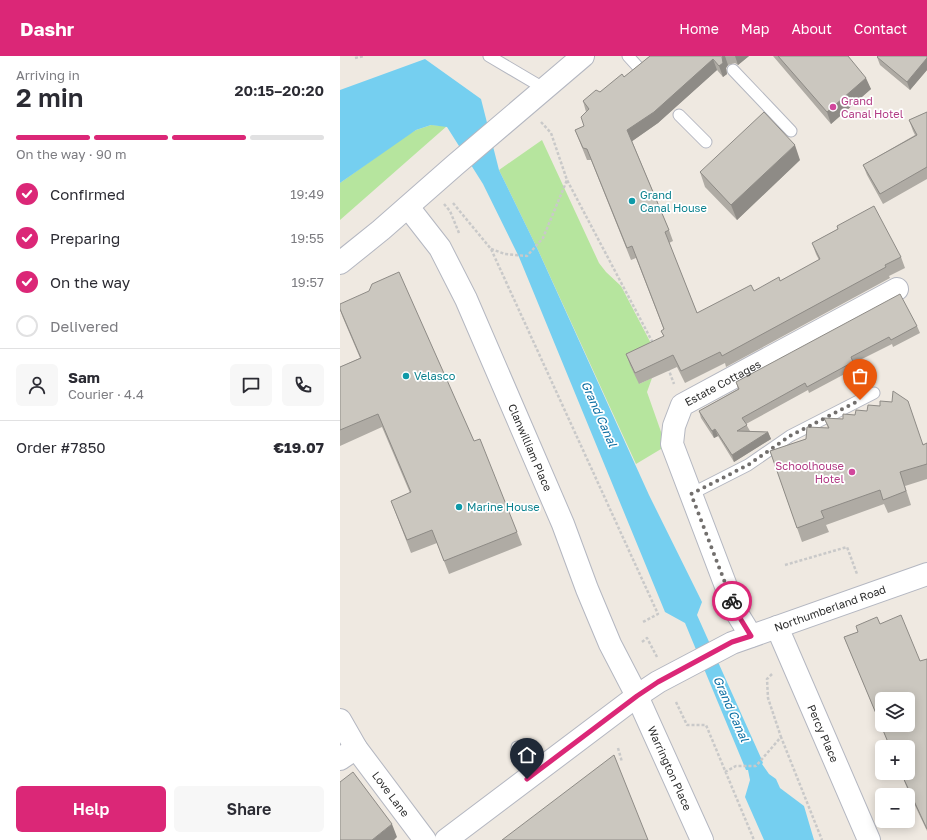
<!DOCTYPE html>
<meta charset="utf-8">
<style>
:root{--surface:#fff;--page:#f7f7f7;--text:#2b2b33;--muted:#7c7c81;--line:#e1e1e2;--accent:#db2777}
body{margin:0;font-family:"Golos Text",sans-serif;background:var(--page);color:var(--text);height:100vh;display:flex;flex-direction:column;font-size:15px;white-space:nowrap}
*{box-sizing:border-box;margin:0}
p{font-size:13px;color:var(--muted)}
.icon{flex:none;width:22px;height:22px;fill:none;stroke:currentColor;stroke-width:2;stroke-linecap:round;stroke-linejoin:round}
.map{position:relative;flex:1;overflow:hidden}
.side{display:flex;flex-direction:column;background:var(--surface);width:340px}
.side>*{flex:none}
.fabs{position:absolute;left:535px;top:636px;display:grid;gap:8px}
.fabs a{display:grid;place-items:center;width:40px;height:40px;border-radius:6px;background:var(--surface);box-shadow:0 2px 10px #0003;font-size:20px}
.pin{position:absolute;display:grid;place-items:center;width:34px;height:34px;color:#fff;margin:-41px -17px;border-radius:50% 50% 50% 0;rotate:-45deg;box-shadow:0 0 4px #0007}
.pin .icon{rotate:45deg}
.courier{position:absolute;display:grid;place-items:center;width:40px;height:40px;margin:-20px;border:3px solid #db2777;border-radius:50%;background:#fff;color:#222;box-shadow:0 1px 5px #0007}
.summary em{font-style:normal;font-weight:600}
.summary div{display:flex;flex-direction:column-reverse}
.summary{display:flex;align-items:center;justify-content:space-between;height:68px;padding:0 16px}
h1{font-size:26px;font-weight:600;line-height:30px}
.bar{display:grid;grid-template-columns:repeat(4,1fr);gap:6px 4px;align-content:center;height:48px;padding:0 16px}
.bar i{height:5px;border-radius:3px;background:var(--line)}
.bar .active{background:var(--accent)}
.bar p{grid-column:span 4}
.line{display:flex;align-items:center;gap:10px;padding:0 16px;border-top:1px solid var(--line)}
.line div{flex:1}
.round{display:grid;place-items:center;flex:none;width:42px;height:42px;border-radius:6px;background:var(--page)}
ol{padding:0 16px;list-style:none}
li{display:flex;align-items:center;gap:12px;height:44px}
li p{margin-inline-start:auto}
li .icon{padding:4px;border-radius:50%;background:var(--accent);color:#fff;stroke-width:4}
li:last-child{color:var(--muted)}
li i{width:22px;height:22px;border:2px solid var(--line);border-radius:50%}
.primary-button{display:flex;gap:8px;margin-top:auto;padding:8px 16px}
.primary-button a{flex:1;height:46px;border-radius:6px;background:var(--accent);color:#fff;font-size:16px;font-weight:600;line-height:46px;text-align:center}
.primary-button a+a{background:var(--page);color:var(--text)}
header{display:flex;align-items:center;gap:24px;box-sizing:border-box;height:56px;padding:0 20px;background:var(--accent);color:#fff}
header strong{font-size:19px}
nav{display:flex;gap:22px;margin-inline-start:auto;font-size:14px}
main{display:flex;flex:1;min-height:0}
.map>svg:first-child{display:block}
.green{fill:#b6e59e}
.water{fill:#75cff0}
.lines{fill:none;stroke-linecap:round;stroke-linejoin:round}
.lane-casing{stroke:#b4b7c1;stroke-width:13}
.street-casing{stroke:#b4b7c1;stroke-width:24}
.secondary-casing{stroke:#b4b7c1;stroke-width:24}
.path{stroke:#c9c9c9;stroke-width:2.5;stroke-dasharray:3 2;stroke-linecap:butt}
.lane{stroke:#fff;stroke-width:11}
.street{stroke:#fff;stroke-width:22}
.secondary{stroke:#fff;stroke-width:22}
.wall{fill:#afaba4}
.shaded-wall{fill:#8e8b86}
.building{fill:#cbc7bf;stroke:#8e8b86;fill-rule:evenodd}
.done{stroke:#726f6d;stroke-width:4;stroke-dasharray:0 7.2}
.route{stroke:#db2777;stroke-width:5}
.hotel-dot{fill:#d1479c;stroke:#fff;stroke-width:1.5}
.culture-dot{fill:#0f9aa8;stroke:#fff;stroke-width:1.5}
.labels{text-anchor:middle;stroke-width:3.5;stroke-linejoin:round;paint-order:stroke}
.hotel-label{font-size:11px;fill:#b23c85;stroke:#fff;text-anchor:start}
.culture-label{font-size:11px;fill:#0d838f;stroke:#fff;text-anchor:start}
.street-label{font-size:11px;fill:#2e2e2e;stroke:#fff}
.water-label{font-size:12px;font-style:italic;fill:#0d6fa3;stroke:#fff}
</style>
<header>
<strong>Dashr</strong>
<nav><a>Home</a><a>Map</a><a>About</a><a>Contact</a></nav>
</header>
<main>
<section class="side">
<div class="summary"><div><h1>2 min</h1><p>Arriving in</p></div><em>20:15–20:20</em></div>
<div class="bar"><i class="active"></i><i class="active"></i><i class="active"></i><i></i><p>On the way · 90 m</p></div>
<ol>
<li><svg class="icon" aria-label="check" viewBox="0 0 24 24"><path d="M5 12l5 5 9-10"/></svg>Confirmed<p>19:49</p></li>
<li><svg class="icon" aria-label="check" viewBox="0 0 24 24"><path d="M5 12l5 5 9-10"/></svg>Preparing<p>19:55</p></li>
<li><svg class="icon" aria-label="check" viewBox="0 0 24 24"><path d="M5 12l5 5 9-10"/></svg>On the way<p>19:57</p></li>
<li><i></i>Delivered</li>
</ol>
<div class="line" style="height:72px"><a class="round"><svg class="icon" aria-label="person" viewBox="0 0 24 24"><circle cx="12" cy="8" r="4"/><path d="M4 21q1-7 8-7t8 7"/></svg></a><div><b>Sam</b><p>Courier · 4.4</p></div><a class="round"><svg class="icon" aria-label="chat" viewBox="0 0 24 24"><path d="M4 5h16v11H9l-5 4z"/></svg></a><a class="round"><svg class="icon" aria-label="phone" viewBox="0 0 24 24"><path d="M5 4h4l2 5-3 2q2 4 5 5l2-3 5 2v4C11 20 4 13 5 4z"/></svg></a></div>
<div class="line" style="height:52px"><div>Order #7850</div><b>€19.07</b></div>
<div class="primary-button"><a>Help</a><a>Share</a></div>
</section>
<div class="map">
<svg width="587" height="784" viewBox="0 0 587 784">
<rect width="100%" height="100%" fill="#efe9e1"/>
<path class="green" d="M91 69 107 70 0 164V127L64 81 76 74Z
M202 84 259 207 266 216 281 230 316 297 299 328 312 322 307 336 326 390 296 408 198 194 159 114Z"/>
<path class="water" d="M85 3 141 43 159 114 198 194 309 439 362 546 357 559 421 702 423 707 422 708 429 718 436 723 440 732 464 750 474 784H424L405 741 410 724 408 714H406L345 567 325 556 179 201 143 128 107 71 91 69 76 74 0 127V34Z"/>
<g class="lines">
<defs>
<path id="lane" d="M149 0 205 33
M288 0 298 11
M393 14 451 75
M339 59 366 86
M351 438 408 409 450 380 534 337
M177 691 199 714"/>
<g id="street">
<path id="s1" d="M437 571 529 784"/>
<path id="s2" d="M411 580 395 554 332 388 334 370 342 349 557 233"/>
<path id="s3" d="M0 664 16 692 85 784"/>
<path d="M0 703 16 692"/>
</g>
<g id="secondary">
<path id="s4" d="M68 151 100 192 126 243 223 468 247 533 270 588 297 640 362 784"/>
<path d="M0 207 41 174 115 109 243 0"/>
<path id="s5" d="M106 784 297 640 318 626 392 587 587 518"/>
</g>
</defs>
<use href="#lane" class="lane-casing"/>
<use href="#street" class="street-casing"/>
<use href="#secondary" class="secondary-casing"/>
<path class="path" d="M15 2 24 0
M201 66 211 77 227 124 314 289
M113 147 151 193 318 558 303 566
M104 148 110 155 119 177
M151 193 165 198 187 200 203 182 227 124
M328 312 334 328
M445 509 507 491 517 518
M302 586 307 582 317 601
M432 618 427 623 428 642 441 681
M336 646 347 669H366L414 784
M278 692 282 706
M385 716 396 710H416L441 681 482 784"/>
<use href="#lane" class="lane"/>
<use href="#street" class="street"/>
<use href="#secondary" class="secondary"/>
</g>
<path class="wall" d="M310 0H409L398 9 395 7 388 9 386 12 387 18 383 21 377 14 318 67 292 85 329 174 333 185 329 187 357 257 440 225 479 204 476 198 472 187 498 173 497 170 561 201 565 212 549 220 550 222 386 311 385 307 345 327 337 311 299 328 290 309 286 298 324 281 321 275 324 274 296 202 291 204 251 104H247L235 74 244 70 246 56 243 45 260 36 284 21Z
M433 0H508L531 33 491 68Z
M587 0V14L570 34 540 9 537 1Z
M587 56V123L543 148 527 119 523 109 575 79 573 75 569 64Z
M460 104 397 164 365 131 360 116Z
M0 248 134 385 177 476 182 489 109 518 97 487 71 497 51 445 70 437 42 371 0 390V311L20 302 3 262 0 254Z
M577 270 580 277 553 291 552 288 514 307 516 312 469 337 468 334 406 368 410 375 428 376 431 383 394 406 378 380 374 382 361 362 359 355 398 333 396 326Z
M484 362 584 388 587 387V423L565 430 571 449 548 457 544 448 486 469 489 476 462 486 430 395 466 383 488 372Z
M540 568 580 605 587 603V775L569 737 561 717H568V691H550L504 581Z"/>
<path class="shaded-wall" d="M383 0H385L388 9 386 12 387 18 383 21 379 10Z
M395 0H409L398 9Z
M587 2V14L570 34 567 26Z
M373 3 377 14 318 67 291 86 287 74Z
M526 22 531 33 491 68 487 56Z
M455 89 460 104 397 164 391 149Z
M375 373 378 380 374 382 372 375Z
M428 376 431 383 394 406 392 399Z
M52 768 57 781 54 784H32Z"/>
<path class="building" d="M310 0H383L382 1 383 7 379 10 373 3 314 56 287 74 329 174 325 176 357 257 411 229 414 235 439 221 440 225 480 203 472 187 498 173 497 170 534 150 561 201 545 209 546 211 382 300 380 296 341 315 333 299 295 317 286 298 324 280 321 275 324 273 292 190 287 192 247 93 243 92 235 74 244 70 241 61 249 53 243 45 256 34 260 36 282 18 284 21Z
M438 0H508L526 22 487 56Z
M538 0H587V2L567 26 537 1Z
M424 56 455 89 391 149 360 116Z
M587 56V111L540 138 523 109 577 79 569 64Z
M59 216 134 385 140 383 177 476 104 505 92 474 67 484 51 445 71 436 38 358 0 374V311L21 302 0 253V248L29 235 32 228Z
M560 238 577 270 551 284 549 281 511 301 513 306 467 331 465 327 402 362 407 369 397 375 428 376 392 399 375 373 372 375 359 355 399 333 396 326Z
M553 335 568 345 583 389 587 387V408L560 416 566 435 543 444 540 434 481 455 484 462 457 472 430 395 466 383 467 371 489 372 484 362 503 363V358L515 359 516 354 527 355 528 349 540 350V345L552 346Z
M561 559 580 605 587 603V773L561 717H568V691H550L504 581 518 576 516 570 537 561 540 568ZM542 643H568V669H542Z
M274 699 308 784H162Z
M13 716 52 768 32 784H0V726Z"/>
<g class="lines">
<path class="done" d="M392 545 351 438 408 409 450 380 520 344"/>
<path class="route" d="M187 723 297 640 318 626 392 586 411 580 395 554 392 545"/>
</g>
<g class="hotel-dot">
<circle cx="493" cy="51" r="4"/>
<circle cx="512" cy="416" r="4"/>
</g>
<g class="culture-dot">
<circle cx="292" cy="145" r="4"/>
<circle cx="66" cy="320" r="4"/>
<circle cx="119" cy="451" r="4"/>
</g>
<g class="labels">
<g class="hotel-label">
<text x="501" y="49">Grand<tspan x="501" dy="13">Canal Hotel</tspan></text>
<text x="504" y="414" text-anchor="end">Schoolhouse<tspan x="504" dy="13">Hotel</tspan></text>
</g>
<g class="culture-label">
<text x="300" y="143">Grand<tspan x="300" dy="13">Canal House</tspan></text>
<text x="74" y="324">Velasco</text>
<text x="127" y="455">Marine House</text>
</g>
<g class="street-label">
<text dy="4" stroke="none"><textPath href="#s2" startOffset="295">Estate Cottages</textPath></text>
<text dy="4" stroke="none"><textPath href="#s4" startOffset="271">Clanwilliam Place</textPath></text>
<text dy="4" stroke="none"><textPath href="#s5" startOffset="452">Northumberland Road</textPath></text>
<text dy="4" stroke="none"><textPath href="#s1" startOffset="116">Percy Place</textPath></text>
<text dy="4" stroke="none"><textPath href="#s4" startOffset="621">Warrington Place</textPath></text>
<text dy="4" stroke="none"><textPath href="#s3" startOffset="90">Love Lane</textPath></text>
</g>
<g class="water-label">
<text transform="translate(259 358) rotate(66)" y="4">Grand Canal</text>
<text transform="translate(391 653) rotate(66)" y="4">Grand Canal</text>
</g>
</g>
</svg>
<div class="fabs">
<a><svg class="icon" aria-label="layers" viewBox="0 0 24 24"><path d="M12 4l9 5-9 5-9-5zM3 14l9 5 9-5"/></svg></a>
<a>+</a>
<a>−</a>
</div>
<div class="pin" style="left:520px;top:344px;background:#ea580c"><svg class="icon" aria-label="bag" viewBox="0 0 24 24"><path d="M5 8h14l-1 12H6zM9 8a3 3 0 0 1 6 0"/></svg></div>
<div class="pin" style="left:187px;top:723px;background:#1f2937"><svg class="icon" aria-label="home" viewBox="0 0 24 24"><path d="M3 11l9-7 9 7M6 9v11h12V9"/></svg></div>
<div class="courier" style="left:392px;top:545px"><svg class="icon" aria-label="bike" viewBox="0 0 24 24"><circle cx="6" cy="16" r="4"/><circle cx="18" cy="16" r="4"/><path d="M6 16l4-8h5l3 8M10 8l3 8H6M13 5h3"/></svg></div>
</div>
</main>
